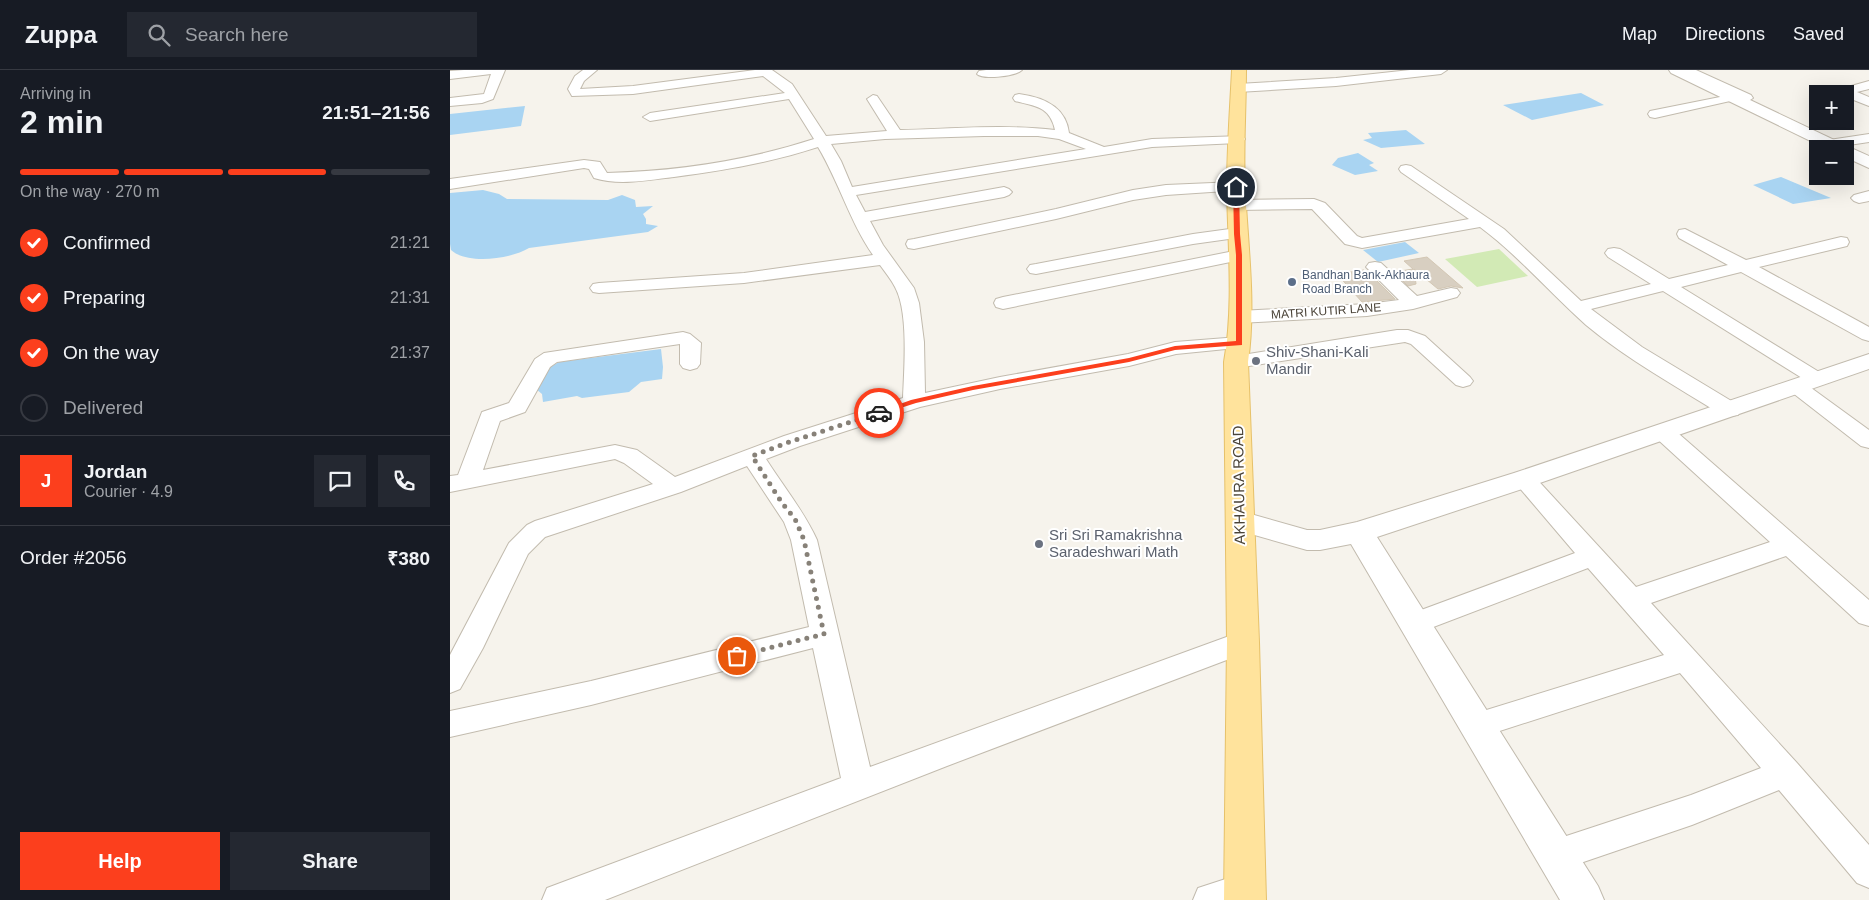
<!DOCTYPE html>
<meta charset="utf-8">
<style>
:root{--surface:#171b24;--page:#242831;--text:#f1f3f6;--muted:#9ea1a6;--line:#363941;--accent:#fc3f1d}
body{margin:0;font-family:Arial,sans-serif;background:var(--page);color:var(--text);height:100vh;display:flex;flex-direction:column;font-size:19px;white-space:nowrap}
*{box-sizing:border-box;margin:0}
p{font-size:16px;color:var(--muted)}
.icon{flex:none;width:28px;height:28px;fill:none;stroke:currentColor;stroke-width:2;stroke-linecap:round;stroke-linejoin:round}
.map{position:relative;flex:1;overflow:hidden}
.details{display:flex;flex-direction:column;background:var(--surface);width:450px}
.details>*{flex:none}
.tools{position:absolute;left:1359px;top:15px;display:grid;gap:10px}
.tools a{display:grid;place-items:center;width:45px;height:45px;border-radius:0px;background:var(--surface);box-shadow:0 5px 20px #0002;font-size:25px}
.pin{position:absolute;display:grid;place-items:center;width:42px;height:42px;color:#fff;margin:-21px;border:2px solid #fff;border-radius:50%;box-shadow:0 1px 5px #0007}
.courier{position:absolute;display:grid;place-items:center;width:50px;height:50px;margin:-25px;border:4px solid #fc3f1d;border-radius:50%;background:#fff;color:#222;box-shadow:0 1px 6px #0007}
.head em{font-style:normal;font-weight:700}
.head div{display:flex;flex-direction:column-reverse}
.head{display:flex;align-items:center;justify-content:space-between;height:85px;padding:0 20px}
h1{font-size:32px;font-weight:700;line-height:38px}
.bar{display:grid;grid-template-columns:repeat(4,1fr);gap:8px 5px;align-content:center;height:60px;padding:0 20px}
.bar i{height:6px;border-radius:4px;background:var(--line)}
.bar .current{background:var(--accent)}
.bar p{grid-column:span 4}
.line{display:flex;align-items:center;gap:12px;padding:0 20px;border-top:1px solid var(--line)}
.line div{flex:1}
.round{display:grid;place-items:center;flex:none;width:52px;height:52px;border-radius:0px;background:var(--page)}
ol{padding:0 20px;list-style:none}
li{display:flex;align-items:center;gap:15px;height:55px}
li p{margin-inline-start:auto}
li .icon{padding:5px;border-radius:50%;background:var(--accent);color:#fff;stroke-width:4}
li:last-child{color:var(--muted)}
li i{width:28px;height:28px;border:2px solid var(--line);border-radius:50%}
.button{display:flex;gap:10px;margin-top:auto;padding:10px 20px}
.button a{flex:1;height:58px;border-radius:0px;background:var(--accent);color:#fff;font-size:20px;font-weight:700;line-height:58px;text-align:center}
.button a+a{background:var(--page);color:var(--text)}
header{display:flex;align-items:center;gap:30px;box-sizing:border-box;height:70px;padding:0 25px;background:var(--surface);border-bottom:1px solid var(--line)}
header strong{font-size:24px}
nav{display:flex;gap:28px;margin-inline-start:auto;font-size:18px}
.search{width:350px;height:45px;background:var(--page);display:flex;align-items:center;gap:12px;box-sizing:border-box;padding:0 18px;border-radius:0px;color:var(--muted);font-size:19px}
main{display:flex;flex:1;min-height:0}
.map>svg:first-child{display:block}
.green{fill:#d2eab5}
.water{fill:#a9d4f2}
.building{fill:#d8cfc1;stroke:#d3c7b4}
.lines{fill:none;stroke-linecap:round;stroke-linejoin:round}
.minor-casing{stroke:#c2bbae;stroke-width:2}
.tertiary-casing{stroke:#c2bbae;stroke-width:2}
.primary-casing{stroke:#e6c16a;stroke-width:2}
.minor{fill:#fff;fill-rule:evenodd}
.tertiary{fill:#fff;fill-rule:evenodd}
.primary{fill:#ffe39c;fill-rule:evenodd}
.route{fill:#fc3f1d}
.done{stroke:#878178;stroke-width:5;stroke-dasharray:0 9}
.service-dot{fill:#5c6f8a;stroke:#fff;stroke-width:2}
.worship-dot{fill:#6b7280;stroke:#fff;stroke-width:2}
.labels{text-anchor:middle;stroke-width:4;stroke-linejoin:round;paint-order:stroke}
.far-service-label{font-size:12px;fill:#4e5e75;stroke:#fff;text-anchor:start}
.far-street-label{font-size:12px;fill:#4b4439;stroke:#fff}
.worship-label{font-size:15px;fill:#5b616d;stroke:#fff;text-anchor:start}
.street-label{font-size:15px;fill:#4b4439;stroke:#fff}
</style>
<header>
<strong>Zuppa</strong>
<div class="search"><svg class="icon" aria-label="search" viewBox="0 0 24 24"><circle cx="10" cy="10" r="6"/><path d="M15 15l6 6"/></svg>Search here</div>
<nav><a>Map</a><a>Directions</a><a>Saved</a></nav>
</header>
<main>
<section class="details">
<div class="head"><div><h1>2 min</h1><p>Arriving in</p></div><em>21:51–21:56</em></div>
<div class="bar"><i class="current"></i><i class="current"></i><i class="current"></i><i></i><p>On the way · 270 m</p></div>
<ol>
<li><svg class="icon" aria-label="check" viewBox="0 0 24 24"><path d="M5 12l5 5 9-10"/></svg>Confirmed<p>21:21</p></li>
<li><svg class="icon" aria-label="check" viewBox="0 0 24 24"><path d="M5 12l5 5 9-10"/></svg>Preparing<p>21:31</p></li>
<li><svg class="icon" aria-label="check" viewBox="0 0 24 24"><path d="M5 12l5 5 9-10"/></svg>On the way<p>21:37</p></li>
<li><i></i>Delivered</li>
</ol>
<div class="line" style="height:90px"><b class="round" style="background:var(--accent);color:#fff">J</b><div><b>Jordan</b><p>Courier · 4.9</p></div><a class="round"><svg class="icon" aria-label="chat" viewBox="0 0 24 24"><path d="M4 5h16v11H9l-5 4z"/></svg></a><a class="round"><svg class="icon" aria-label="phone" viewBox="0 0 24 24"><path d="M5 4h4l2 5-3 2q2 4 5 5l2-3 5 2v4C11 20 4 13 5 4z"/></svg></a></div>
<div class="line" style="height:65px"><div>Order #2056</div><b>₹380</b></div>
<div class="button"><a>Help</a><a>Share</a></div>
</section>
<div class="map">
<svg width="1419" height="830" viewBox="0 0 1419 830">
<rect width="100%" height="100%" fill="#f6f3ec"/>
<path class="green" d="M1049 179 1078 206 1027 217 995 189Z"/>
<path class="water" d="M1131 23 1154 35 1082 50 1053 35Z
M75 36 71 56 0 65V44Z
M956 60 975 74 931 78 913 70 922 68 918 63Z
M908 83 924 93 919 95 928 101 905 105 882 95 888 88Z
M1331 107 1381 128 1343 134 1303 115Z
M33 120 49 124 57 129 158 130 172 125 185 130 186 137 203 136 193 144 196 149V154L208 156 198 162 79 178C61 189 17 195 1 180L0 174V123Z
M955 172 969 183 928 192 913 180Z
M211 279 213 297 212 309 191 312 179 322 132 328 127 326 93 332 92 324 86 319 88 304 109 292Z"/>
<path class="building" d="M977 187 1013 218 1001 216 988 219 964 199 966 214 958 216 944 202 963 199 954 191Z
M914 200 919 206H922L945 229 912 232 887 204Z"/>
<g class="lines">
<defs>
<path id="minor" d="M14 0H55L43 29 32 33 0 36V28L34 24 41 4 0 9V1Z
M133 0H147L134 11 130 19 183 16 305 0H322L342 14 376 66 437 61 417 29 423 25 427 26 450 60C501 59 554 54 605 60 600 36 584 36 565 31L563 28 565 25 569 24C592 27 616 36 619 63L654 77 702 69 793 66 795 69 793 72 788 73 702 77 406 125 415 142 554 117 559 119 562 122 559 125 554 127 420 151 433 175 464 218 469 233 474 272 475 323 550 307 678 284 725 272 789 267 796 269 799 273 796 277 726 284 679 296 550 319 470 337 350 376 316 389C333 416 354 441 367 470L420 697 793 561 803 564 807 572 803 580 497 696 155 830H92L97 818 391 708 363 578 141 635 0 667V641L141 611 359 557 341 470 334 452 297 396 231 422 95 467 78 484 33 578 10 619 0 623V585L59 473 77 455 85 451 203 414 174 393 165 389 0 422V406L8 405 32 342 59 333 85 289 94 283 233 262 240 264 251 273 250 294 247 298 240 300 233 298 230 294V274L107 292 100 297 75 342 50 351 33 400 165 375 187 380 225 407 334 366 453 328C454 300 459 242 445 217 441 209 435 202 430 195L294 213 149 223 143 222 140 218 143 214 149 213 294 203 423 185C400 152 389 112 368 77 319 93 276 100 224 107 198 110 169 116 144 108L139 99 134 98 0 119V109L134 90 150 92 157 103C227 101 297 91 364 69L339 29 200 51 193 47 200 43 335 23 313 6 183 24 122 26 118 19 125 6ZM534 66H588L609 69 636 79 402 117 391 91 381 74 435 69Z
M536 0H572C566 6 533 10 527 4L529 1Z
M960 0H997L991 4 886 16 788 22 782 18 788 14 886 8Z
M1230 0H1246L1301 25 1303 28 1297 32 1289 29 1205 48 1200 47 1198 44 1200 41 1280 25Z
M1419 11V19L1407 22 1419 27V36L1396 27 1392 21 1394 18Z
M1419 64V72L1379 78 1372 74 1379 70Z
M956 95 961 96 1054 159 1131 231 1201 214 1158 187 1155 183 1158 179 1164 178 1170 179 1219 209 1278 195 1229 168 1227 164 1229 160 1235 159 1296 190 1391 167 1397 168 1399 172 1397 176 1309 197 1419 257V271L1412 269 1291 202 1231 217 1374 305 1377 309 1374 313 1367 315 1360 313 1213 221 1141 239 1192 277 1288 335 1291 340 1288 345 1280 346 1272 345C1226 316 1178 290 1136 255 1100 223 1069 186 1030 157L912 178 895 174 862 139 786 140 780 138 778 135 780 132 786 130 864 129 875 133 907 166 912 168 1019 149 951 102 949 99 951 96Z
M786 112 791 114 794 117 791 120 716 125 683 130 606 149 464 179 458 178 456 174 458 170 464 169 606 139 683 120 716 115Z
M1419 121V131L1409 133 1404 131 1401 128 1404 125Z
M787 158 793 159 795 163 793 167 743 174 586 204 580 203 577 199 580 195 586 194 743 164Z
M789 180 795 181 798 185 795 189 553 239 546 237 544 233 546 229 553 227Z
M925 192 931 193 967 226 1001 218 1007 219 1010 223 1007 227 963 239 917 246 789 253 782 251 780 247 782 243 789 241 917 234 949 230 916 197 919 193Z
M947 260H958L975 266 1020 307 1023 311 1020 315 1013 317 1006 315 961 274 955 272 786 298 779 296 776 292 779 288 786 286Z
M1346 310 1353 312 1419 360V378L1411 376 1339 320 1336 316 1339 312Z
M1213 355 1221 357 1419 530V556L1409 553 1336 486 1201 533 1347 693 1419 775V818L1407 813 1329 720 1242 755 1107 801 1095 797 1090 785 1095 773 1241 725 1311 698 1230 603 1028 668 1017 664 1013 655 1017 646 1214 585 1138 498 965 564 955 560 951 553 955 546 1125 483 1062 409 1066 404 1074 401 1082 404 1186 517 1320 472 1205 367 1202 362 1205 357Z
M794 803 806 808 812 820 807 830H743L748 818Z"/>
<path id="tertiary" d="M1219 0H1237L1401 78 1419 86V98L1395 87V79H1377L1221 3Z
M1419 284V299L1084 415 927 467 1148 816 1154 830H1110L901 474 870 480H857L780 458 776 451 780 444 790 441 857 460H870L907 452 1064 403Z"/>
<path id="primary" d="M782 0H796C796 40 793 80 795 119 798 176 806 236 798 292L809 572 816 830H774L777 572 774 292C784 236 778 176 777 119 777 80 780 40 782 0Z"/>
</defs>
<use href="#minor" class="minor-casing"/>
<use href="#tertiary" class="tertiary-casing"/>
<use href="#primary" class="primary-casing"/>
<use href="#minor" class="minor"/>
<use href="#tertiary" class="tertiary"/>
<use href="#primary" class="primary"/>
</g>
<path class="route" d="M786 115 789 117 790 164 792 185V275L725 280 679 292 523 320 466 333 429 345 425 343 461 330 523 316 679 288 725 276 786 271V185L784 164 783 117Z"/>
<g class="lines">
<path class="done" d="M287 586 374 564 354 470 345 449 332 433 302 386 342 371 429 343"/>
</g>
<circle class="service-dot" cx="842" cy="212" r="5"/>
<g class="worship-dot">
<circle cx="806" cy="291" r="5"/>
<circle cx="589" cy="474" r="5"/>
</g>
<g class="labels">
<g class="far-service-label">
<text x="852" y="209">Bandhan Bank-Akhaura<tspan x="852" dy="14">Road Branch</tspan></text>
</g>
<g class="far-street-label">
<text transform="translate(876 241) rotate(-4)" y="4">MATRI KUTIR LANE</text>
</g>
<g class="worship-label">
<text x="816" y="287">Shiv-Shani-Kali<tspan x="816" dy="17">Mandir</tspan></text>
<text x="599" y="470">Sri Sri Ramakrishna<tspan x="599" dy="17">Saradeshwari Math</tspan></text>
</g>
<g class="street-label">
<text transform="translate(789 415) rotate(-91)" y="5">AKHAURA ROAD</text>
</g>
</g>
</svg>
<div class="tools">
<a>+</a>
<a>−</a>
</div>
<div class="pin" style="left:287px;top:586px;background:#ea580c"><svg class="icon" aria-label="bag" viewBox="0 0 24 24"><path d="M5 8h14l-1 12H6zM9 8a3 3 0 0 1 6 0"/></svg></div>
<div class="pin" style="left:786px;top:117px;background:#1f2937"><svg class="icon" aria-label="home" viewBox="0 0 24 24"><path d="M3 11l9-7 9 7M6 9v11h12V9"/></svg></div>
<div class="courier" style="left:429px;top:343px"><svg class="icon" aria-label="car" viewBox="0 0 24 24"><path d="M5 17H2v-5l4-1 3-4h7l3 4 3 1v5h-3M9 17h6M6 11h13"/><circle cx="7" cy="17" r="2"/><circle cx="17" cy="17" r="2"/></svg></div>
</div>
</main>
